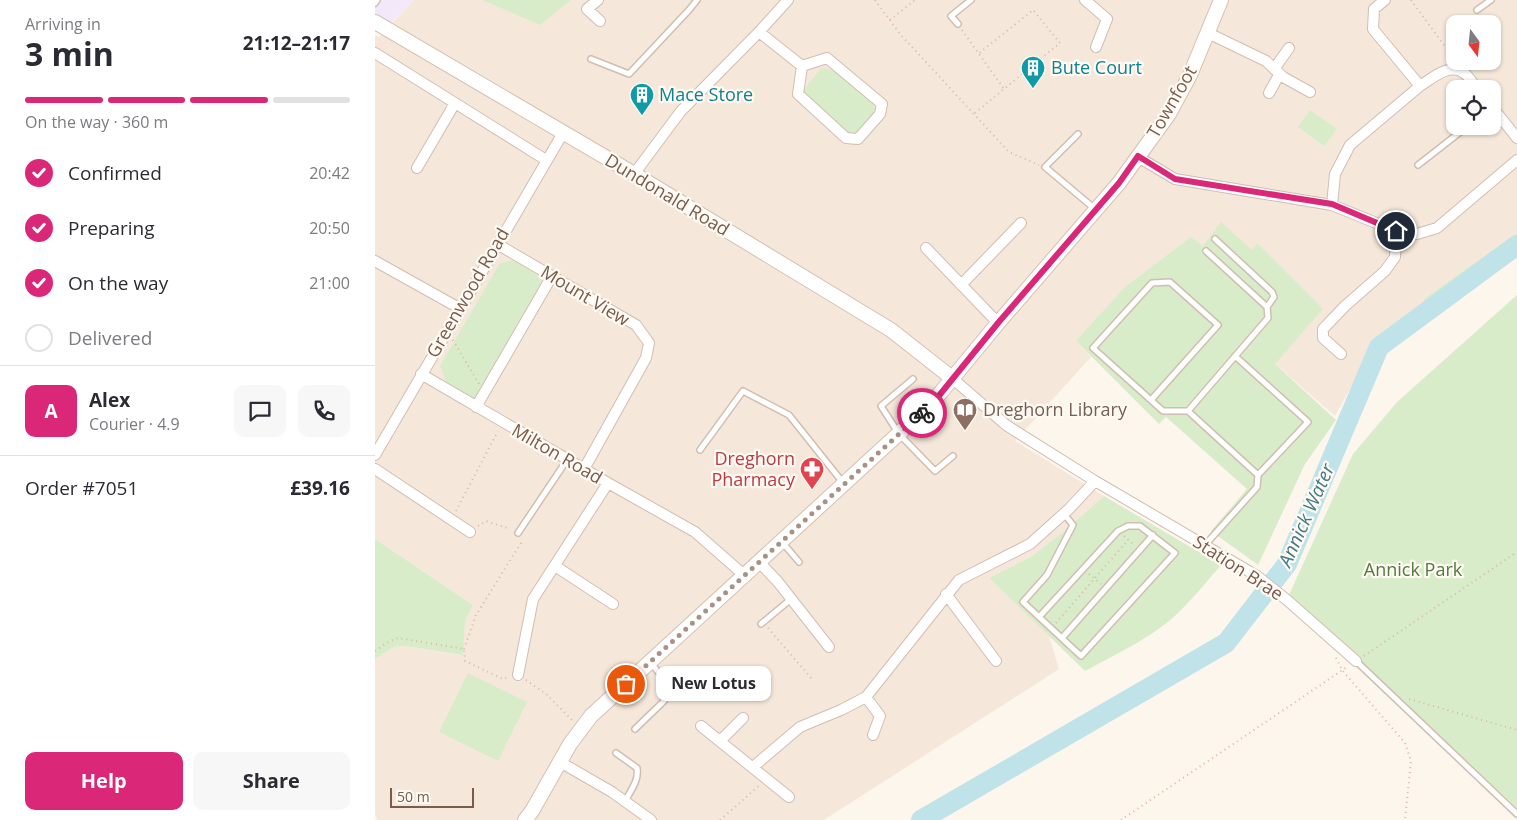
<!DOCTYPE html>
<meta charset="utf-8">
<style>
:root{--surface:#fff;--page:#f7f7f7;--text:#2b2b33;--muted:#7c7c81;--line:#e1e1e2;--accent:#db2777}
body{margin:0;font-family:"Open Sans",sans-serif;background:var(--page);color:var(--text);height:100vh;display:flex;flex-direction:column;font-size:19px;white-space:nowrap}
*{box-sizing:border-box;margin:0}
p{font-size:16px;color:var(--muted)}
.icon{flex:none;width:28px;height:28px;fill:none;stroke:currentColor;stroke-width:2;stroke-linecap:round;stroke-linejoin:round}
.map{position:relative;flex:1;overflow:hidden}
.drawer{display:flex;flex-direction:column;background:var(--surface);width:375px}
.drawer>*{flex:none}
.needle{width:32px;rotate:165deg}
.tools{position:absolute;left:1071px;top:15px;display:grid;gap:10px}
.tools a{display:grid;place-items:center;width:55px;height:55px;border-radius:10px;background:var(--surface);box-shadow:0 1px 4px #0004;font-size:25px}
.scale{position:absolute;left:15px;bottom:12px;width:84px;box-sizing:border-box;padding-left:5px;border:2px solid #7a5c4d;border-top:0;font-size:14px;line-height:18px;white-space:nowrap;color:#7a5c4d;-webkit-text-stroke:4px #fffaf3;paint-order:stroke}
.pin{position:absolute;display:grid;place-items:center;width:42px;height:42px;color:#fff;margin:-21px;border:2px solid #fff;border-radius:50%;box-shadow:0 1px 5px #0007}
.courier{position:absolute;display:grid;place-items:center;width:50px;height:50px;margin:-25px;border:4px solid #db2777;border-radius:50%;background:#fff;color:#222;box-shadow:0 1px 6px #0007}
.bubble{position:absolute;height:35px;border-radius:10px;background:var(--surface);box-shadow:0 1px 4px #0004;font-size:16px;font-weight:700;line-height:35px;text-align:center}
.headline em{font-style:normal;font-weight:700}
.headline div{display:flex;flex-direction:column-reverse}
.headline{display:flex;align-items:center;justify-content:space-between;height:85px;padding:0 25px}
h1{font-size:32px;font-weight:700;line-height:38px}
.bar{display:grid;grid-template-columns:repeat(4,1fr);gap:8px 5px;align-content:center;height:60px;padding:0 25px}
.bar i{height:6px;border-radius:4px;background:var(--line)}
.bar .on{background:var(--accent)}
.bar p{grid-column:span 4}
.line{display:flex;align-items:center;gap:12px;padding:0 25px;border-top:1px solid var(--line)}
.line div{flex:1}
.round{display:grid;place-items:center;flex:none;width:52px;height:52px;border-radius:10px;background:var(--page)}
ol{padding:0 25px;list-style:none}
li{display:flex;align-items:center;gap:15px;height:55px}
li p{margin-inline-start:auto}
li .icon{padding:5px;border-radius:50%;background:var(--accent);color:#fff;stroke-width:4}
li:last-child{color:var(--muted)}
li i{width:28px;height:28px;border:2px solid var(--line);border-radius:50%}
.button{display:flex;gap:10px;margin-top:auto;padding:10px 25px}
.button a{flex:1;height:58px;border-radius:10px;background:var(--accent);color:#fff;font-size:20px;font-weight:700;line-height:58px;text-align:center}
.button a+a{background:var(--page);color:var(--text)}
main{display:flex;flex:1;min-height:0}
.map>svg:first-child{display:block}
.residential{fill:#f5e8da;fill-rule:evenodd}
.education{fill:#f3e8fa}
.green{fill:#d8ecc9}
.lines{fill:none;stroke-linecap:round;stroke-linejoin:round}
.river{stroke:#bfe3e8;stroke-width:20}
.lane-casing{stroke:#d1beb0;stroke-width:8}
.street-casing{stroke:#d1beb0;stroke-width:12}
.secondary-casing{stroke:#d6c0b0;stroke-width:16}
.path{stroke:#d9b8a5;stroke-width:2;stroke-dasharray:1 4;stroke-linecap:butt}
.lane{stroke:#fff;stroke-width:5}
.street{stroke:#fff;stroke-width:10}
.secondary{stroke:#fff;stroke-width:14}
.done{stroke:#a89285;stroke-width:5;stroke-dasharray:0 9}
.route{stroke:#db2777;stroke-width:6}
.labels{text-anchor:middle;stroke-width:4.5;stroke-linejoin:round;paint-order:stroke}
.culture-label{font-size:18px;fill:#0d838f;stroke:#fffaf3;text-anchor:start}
.street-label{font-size:18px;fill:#7a5c4d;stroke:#fffaf3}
.education-label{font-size:18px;fill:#785e54;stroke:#fffaf3;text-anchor:start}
.health-label{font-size:18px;fill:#be3a42;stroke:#fffaf3;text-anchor:end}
.park-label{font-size:18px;fill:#537a41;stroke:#fffaf3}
.water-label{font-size:19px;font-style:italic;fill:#437c86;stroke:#fffaf3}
</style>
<main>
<section class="drawer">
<div class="headline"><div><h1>3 min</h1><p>Arriving in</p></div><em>21:12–21:17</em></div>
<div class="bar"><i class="on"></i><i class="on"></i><i class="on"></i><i></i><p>On the way · 360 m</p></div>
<ol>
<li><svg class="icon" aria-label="check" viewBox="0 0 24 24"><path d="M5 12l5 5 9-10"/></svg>Confirmed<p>20:42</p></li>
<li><svg class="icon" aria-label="check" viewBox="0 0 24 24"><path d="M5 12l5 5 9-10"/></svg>Preparing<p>20:50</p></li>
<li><svg class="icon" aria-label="check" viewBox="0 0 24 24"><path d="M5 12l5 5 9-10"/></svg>On the way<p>21:00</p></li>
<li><i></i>Delivered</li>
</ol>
<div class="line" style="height:90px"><b class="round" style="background:var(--accent);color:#fff">A</b><div><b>Alex</b><p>Courier · 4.9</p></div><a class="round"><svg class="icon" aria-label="chat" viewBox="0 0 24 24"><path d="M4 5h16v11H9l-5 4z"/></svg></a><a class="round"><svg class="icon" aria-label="phone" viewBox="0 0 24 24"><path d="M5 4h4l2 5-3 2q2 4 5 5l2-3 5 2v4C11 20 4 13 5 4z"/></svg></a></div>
<div class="line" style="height:65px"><div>Order #7051</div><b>£39.16</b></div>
<div class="button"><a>Help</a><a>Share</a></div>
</section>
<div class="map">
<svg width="1142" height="820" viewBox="0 0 1142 820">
<rect width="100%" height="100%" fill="#fdf6ec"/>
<path class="residential" d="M39 0H107L164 24 196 0H1142V234L1000 344 960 416 900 364 882 244 877 250 828 246 701 341 716 357 640 441 729 496 687 533 657 556 614 578 674 636 684 669 449 820H2L0 814V659L19 647 30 646 87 655 90 621 98 605 0 539V35L4 37ZM1080 24H1118V61H1080ZM1080 89H1118V126H1080Z"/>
<path class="education" d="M0 0H39L14 25 0 16Z"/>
<path class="green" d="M107 0H196L165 25Z
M446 68 458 70 499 105 502 114 484 134H473L433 100 428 91Z
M935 110 962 129 949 146 923 127Z
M846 222 877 250 882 243 948 309 900 364 961 420 930 464 883 565 836 531 872 489 791 417 784 424 701 341 750 287 816 237 828 246Z
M1142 233V245L1092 282 1075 299 1065 302 1058 314 1049 320V299Z
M139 260 169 278 98 401 72 384 65 366 125 263Z
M1142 295V808L914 595 978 454 1022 402Z
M729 496 846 565C833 580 821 595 807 609 781 636 743 653 710 671L614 578 657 556 687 533Z
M0 539 98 605 90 621 88 655 30 646 19 647 0 659Z
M93 673 152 702 123 761 64 732Z"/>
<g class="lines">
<path class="river" d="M546 820 851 643 912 564 1004 347 1142 245"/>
<defs>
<path id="lane" d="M0 3 2 0
M1102 10 1116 0
M583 24 576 16 596 0
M216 59 254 74 314 10 322 0
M703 134 670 167 720 209
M1043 165 1093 126
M840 239 897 292 899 297 892 307
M860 356 933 422 883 475
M538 379 506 406 524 434 560 471 578 456
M776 400 843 325 795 282 777 283 718 348 788 411H813L883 475 882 487 830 545
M813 411 893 318 892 307 831 251
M325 450 368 391 414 415 469 484
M143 533 192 460
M407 542 424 562
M664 617 743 531 753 526H765L800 553 706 656 648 602 672 575 698 525 689 514
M386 624 416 599
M687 638 778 535
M981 661 1142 814
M260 729 289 701 293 684 275 662
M241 753 262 768C264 781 256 790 250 801"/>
<path id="street" d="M223 0 212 9 225 21
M710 0 732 19 721 47
M384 32 427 66
M833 33 891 61 908 77 935 92
M0 53 171 160
M452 58 507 104 505 114 483 139 471 138 423 94 427 66Z
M899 69 914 48
M1045 86C1056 79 1075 62 1089 73 1094 76 1098 84 1102 89
M894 93 904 75
M1118 108 1142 138
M763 157 800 179 957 205 1021 231 1042 234 1062 228 1142 160
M42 168 80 103
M259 174 306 111 384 32 413 0
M957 205 960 174 975 145 1045 86 998 29 999 9 1010 0
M122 244 261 325 274 343 271 358 209 469
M551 248 623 323
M0 261 84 308
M586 285 646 223
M966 354 948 338V329L970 306 1010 271 1020 257 1021 231
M46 374 233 483 320 532 369 575
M577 378 631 425 720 481 882 576 912 600 981 661
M101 407 177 276
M0 455 188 133
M0 469 95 532
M384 562 403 582 454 647
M180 566 238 604
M571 594 621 661
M143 675 158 599 233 483
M491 697 505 716 498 735
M326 726 414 797
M345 741 368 718
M185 762 237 792 276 820
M378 767 425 727 466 710 491 697 584 580 655 544 694 509 720 481"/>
<path id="secondary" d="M0 22 259 174 516 330 577 378
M150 820 157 811 195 744 216 716 557 403 623 323 744 183 794 114 815 75 846 0"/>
</defs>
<use href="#lane" class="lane-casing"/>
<use href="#street" class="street-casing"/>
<use href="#secondary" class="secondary-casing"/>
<path class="path" d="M500 0 525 34 634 152 664 165
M1036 0 1079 59
M515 20 540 0
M587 30 629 89 685 43 658 10 603 54
M600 113 629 89
M78 340 104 384
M81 511 123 431
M103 526 111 521 135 529
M749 536 758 544
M714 574 726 584
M681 623 753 540
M393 628 437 679
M89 649 101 615 146 543 145 541
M0 651 15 641 23 638 89 649 90 661 128 679 133 677
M989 656 1142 552
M961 658 967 670 1030 743 1036 761 1030 820
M151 680 171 694 198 721
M1034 699 1142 730
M345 820 385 785
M746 820 972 667"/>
<use href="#lane" class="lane"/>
<use href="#street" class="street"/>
<use href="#secondary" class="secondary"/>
</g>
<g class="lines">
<path class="done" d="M251 684 547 413"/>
<path class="route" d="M547 413 558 403 623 323 744 183 763 156 800 179 957 204 1021 231"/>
</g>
<defs>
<symbol id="building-pin" viewBox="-11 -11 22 30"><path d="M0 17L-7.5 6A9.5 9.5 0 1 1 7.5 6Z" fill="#0f9aa8" stroke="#fffaf3"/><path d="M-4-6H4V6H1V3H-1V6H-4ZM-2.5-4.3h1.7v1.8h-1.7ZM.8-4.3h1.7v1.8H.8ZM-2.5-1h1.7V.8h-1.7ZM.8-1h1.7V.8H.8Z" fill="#fff"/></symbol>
<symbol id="library-pin" viewBox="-11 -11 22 30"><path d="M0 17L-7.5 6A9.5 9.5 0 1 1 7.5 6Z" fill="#8d6e63" stroke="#fffaf3"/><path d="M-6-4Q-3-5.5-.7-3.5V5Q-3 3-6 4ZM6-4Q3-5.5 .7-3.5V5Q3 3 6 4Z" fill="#fff"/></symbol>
<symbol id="pharmacy-pin" viewBox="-11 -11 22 30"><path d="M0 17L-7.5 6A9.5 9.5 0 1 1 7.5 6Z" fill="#e0444e" stroke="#fffaf3"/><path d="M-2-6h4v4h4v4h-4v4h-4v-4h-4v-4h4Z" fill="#fff"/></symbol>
</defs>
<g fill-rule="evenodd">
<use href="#building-pin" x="644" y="54" width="28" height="38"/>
<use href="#building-pin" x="253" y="81" width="28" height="38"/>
<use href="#library-pin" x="576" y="396" width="28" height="38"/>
<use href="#pharmacy-pin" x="423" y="455" width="28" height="38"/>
</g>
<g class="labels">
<g class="culture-label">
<text x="676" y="74">Bute Court</text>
<text x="284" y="101">Mace Store</text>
</g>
<g class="street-label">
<text transform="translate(797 102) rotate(-60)" y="6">Townfoot</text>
<text transform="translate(292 195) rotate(31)" y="6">Dundonald Road</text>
<text transform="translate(93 293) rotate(-60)" y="6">Greenwood Road</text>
<text transform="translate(210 296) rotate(31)" y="6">Mount View</text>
<text transform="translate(182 454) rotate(30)" y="6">Milton Road</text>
<text transform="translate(863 568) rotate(33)" y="6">Station Brae</text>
</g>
<g class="education-label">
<text x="608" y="416">Dreghorn Library</text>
</g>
<g class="health-label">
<text x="420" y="465">Dreghorn<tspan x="420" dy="21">Pharmacy</tspan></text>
</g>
<g class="park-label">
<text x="1038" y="576">Annick Park</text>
</g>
<g class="water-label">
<text transform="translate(931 515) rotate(-66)" y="7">Annick Water</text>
</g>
</g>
</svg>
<div class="tools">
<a><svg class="needle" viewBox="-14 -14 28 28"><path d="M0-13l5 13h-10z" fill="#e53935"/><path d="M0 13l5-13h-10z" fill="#7c7c81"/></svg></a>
<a><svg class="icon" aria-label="locate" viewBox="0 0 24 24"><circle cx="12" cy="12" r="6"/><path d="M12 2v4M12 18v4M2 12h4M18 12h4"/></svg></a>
</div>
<div class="scale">50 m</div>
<div class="pin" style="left:251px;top:684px;background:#ea580c"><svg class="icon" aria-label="bag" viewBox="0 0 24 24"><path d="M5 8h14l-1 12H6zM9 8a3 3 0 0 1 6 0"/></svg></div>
<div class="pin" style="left:1021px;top:231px;background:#1f2937"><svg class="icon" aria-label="home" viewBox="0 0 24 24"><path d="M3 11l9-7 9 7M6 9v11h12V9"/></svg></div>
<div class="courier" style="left:547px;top:413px"><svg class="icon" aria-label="bike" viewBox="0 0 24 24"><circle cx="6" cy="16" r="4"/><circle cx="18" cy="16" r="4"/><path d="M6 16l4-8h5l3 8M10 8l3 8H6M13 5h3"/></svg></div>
<div class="bubble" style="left:281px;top:666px;width:115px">New Lotus</div>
</div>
</main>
